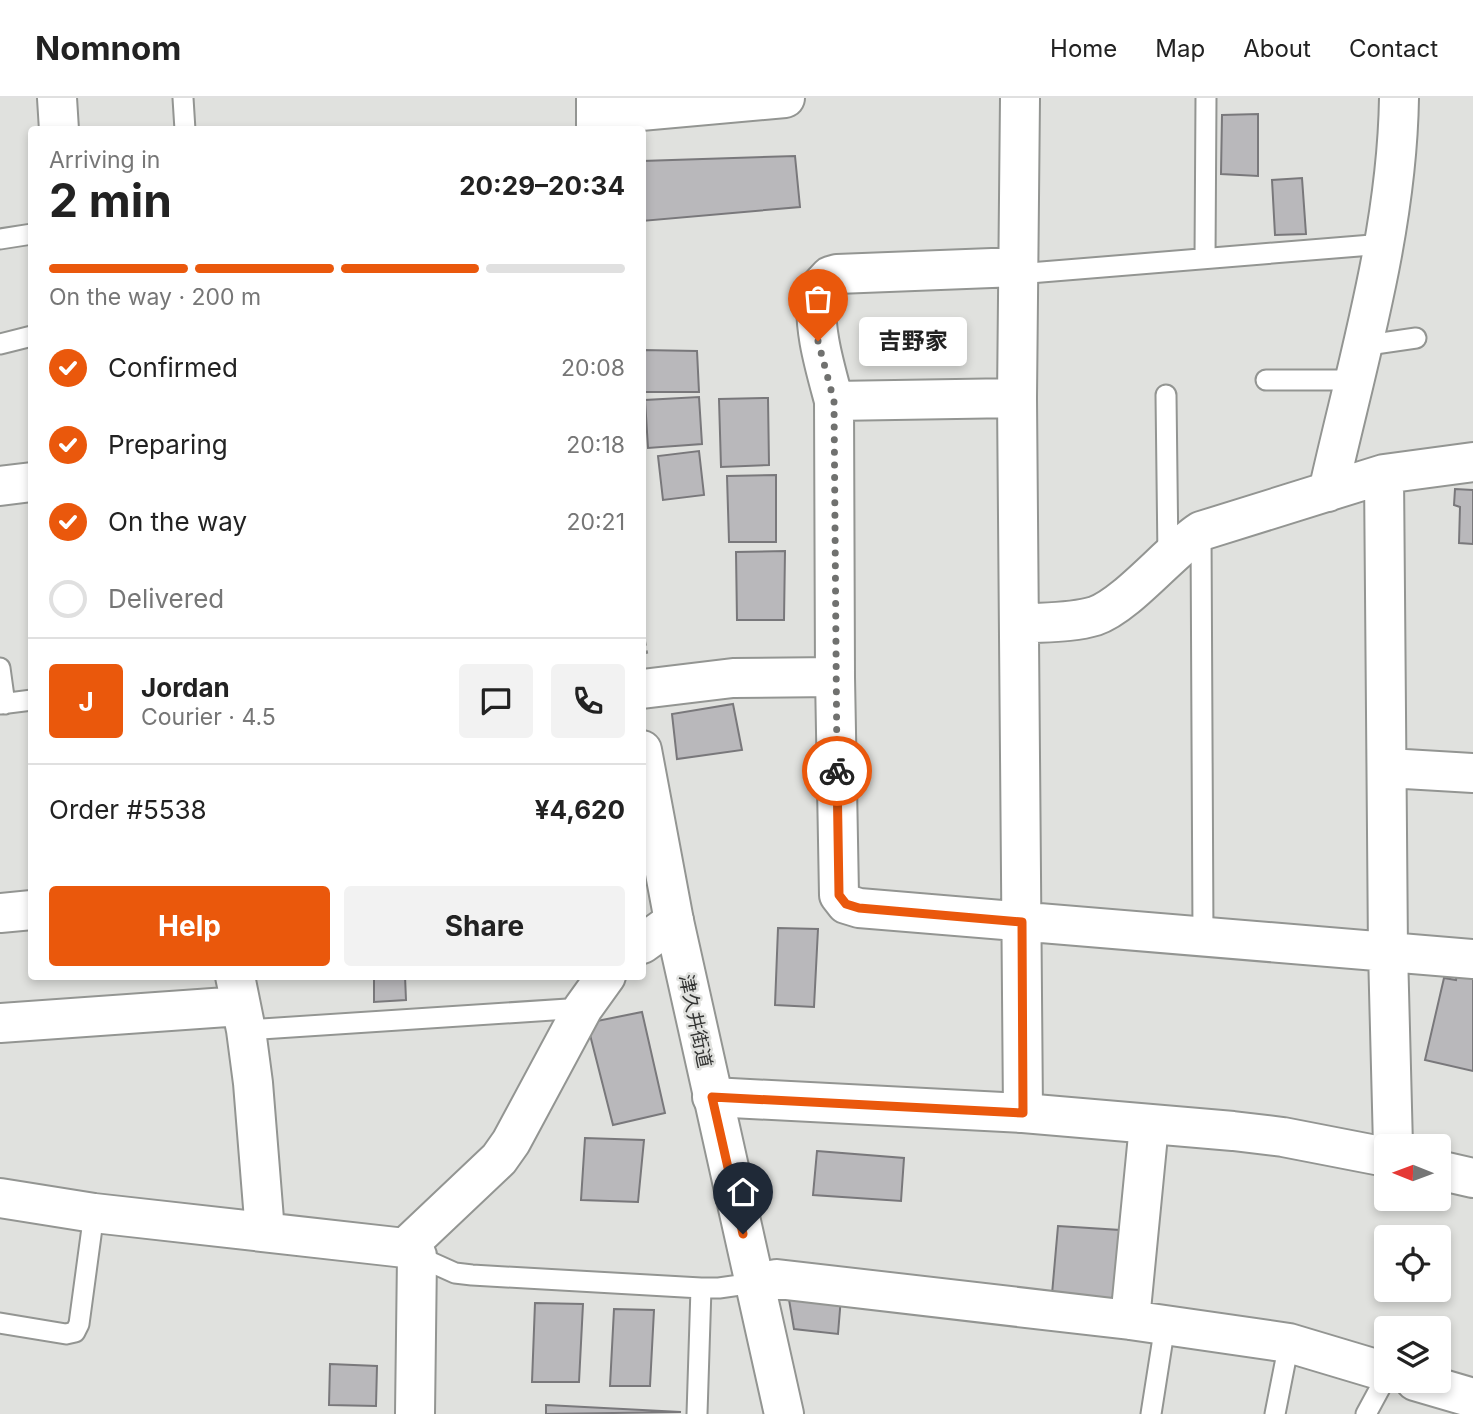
<!DOCTYPE html>
<meta charset="utf-8">
<style>
:root{--surface:#fff;--page:#f2f2f2;--text:#222;--muted:#767676;--line:#e0e0e0;--accent:#ea580c}
body{margin:0;font-family:Inter,"Noto Sans JP",sans-serif;background:var(--page);color:var(--text);height:100vh;display:flex;flex-direction:column;font-size:26px;white-space:nowrap}
*{box-sizing:border-box;margin:0}
p{font-size:23px;color:var(--muted)}
.icon{flex:none;width:38px;height:38px;fill:none;stroke:currentColor;stroke-width:2;stroke-linecap:round;stroke-linejoin:round}
.map{position:relative;flex:1;overflow:hidden}
.panel{position:absolute;left:28px;top:28px;width:618px;height:854px;display:flex;flex-direction:column;background:var(--surface);border-radius:7px;box-shadow:0 4px 10px #0003}
.panel>*{flex:none}
.needle{width:46px;rotate:271deg}
.buttons{position:absolute;left:1374px;top:1036px;display:grid;gap:14px}
.buttons a{display:grid;place-items:center;width:77px;height:77px;border-radius:7px;background:var(--surface);box-shadow:0 4px 10px #0003;font-size:35px}
.pin{position:absolute;display:grid;place-items:center;width:60px;height:60px;color:#fff;margin:-72px -30px;border-radius:50% 50% 50% 0;rotate:-45deg;box-shadow:0 0 7px #0007}
.pin .icon{rotate:45deg}
.courier{position:absolute;display:grid;place-items:center;width:70px;height:70px;margin:-35px;border:5px solid #ea580c;border-radius:50%;background:#fff;color:#222;box-shadow:0 2px 9px #0007}
.bubble{position:absolute;height:49px;border-radius:7px;background:var(--surface);box-shadow:0 4px 10px #0003;font-size:23px;font-weight:700;line-height:49px;text-align:center}
.summary em{font-style:normal;font-weight:700}
.summary div{display:flex;flex-direction:column-reverse}
.summary{display:flex;align-items:center;justify-content:space-between;height:119px;padding:0 21px}
h1{font-size:46px;font-weight:700;line-height:52px}
.bar{display:grid;grid-template-columns:repeat(4,1fr);gap:10px 7px;align-content:center;height:84px;padding:0 21px}
.bar i{height:9px;border-radius:5px;background:var(--line)}
.bar .active{background:var(--accent)}
.bar p{grid-column:span 4}
.line{display:flex;align-items:center;gap:18px;padding:0 21px;border-top:2px solid var(--line)}
.line div{flex:1}
.round{display:grid;place-items:center;flex:none;width:74px;height:74px;border-radius:7px;background:var(--page)}
ol{padding:0 21px;list-style:none}
li{display:flex;align-items:center;gap:21px;height:77px}
li p{margin-inline-start:auto}
li .icon{padding:7px;border-radius:50%;background:var(--accent);color:#fff;stroke-width:4}
li:last-child{color:var(--muted)}
li i{width:38px;height:38px;border:4px solid var(--line);border-radius:50%}
.action{display:flex;gap:14px;margin-top:auto;padding:14px 21px}
.action a{flex:1;height:80px;border-radius:7px;background:var(--accent);color:#fff;font-size:28px;font-weight:700;line-height:80px;text-align:center}
.action a+a{background:var(--page);color:var(--text)}
header{display:flex;align-items:center;gap:42px;box-sizing:border-box;height:98px;padding:0 35px;background:var(--surface);border-bottom:2px solid var(--line)}
header strong{font-size:33px}
nav{display:flex;gap:38px;margin-inline-start:auto;font-size:24px}
.map>svg:first-child{display:block}
.building{fill:#b9b8bb;stroke:#79787b;stroke-width:2}
.lines{fill:none;stroke-linecap:round;stroke-linejoin:round}
.service-casing{stroke:#939592;stroke-width:23}
.minor-casing{stroke:#939592;stroke-width:42}
.tertiary-casing{stroke:#939592;stroke-width:42}
.trunk-casing{stroke:#939592;stroke-width:42}
.path{stroke:#8d8e8c;stroke-width:4.5;stroke-dasharray:5 5;stroke-linecap:butt}
.service{stroke:#fff;stroke-width:19}
.minor{stroke:#fff;stroke-width:38}
.tertiary{stroke:#fff;stroke-width:38}
.trunk{stroke:#fff;stroke-width:38}
.done{stroke:#70716f;stroke-width:7;stroke-dasharray:0 12.6}
.route{stroke:#ea580c;stroke-width:9}
.labels{text-anchor:middle;stroke-width:5;stroke-linejoin:round;paint-order:stroke}
.street-label{font-size:19px;fill:#333433;stroke:#e0e1de}
</style>
<header>
<strong>Nomnom</strong>
<nav><a>Home</a><a>Map</a><a>About</a><a>Contact</a></nav>
</header>
<div class="map">
<svg width="1473" height="1316" viewBox="0 0 1473 1316">
<rect width="100%" height="100%" fill="#e0e1de"/>
<path class="building" d="M1258 16V78L1221 76 1222 17Z
M795 58 800 109 642 123V63Z
M1302 80 1306 136 1275 137 1272 82Z
M642 252 697 253 699 294H642Z
M699 299 702 346 648 350 645 302Z
M768 300 769 367 721 369 719 301Z
M699 353 704 397 663 402 658 358Z
M776 377V444H729L727 378Z
M1455 391 1473 392V446L1459 445 1460 409 1454 407Z
M785 453 784 522H737L736 454Z
M733 606 742 652 677 661 672 616Z
M778 830 818 831 814 909 775 907Z
M1457 876 1473 880V973L1425 962 1444 880 1456 882Z
M374 878H405L406 902 374 904Z
M642 914 665 1015 613 1027 587 925Z
M585 1040 644 1042 638 1104 581 1102Z
M817 1053 904 1060 901 1103 813 1097Z
M1058 1128 1120 1132 1114 1202 1052 1196Z
M787 1190 841 1199 838 1236 794 1231Z
M535 1205 583 1206 579 1284H532Z
M614 1211 654 1212 650 1288H610Z
M330 1266 377 1268 376 1308 329 1307Z
M546 1307 681 1314 546 1316Z"/>
<g class="lines">
<defs>
<path id="service" d="M183 0 185 32
M0 141 32 136
M1205 160 1206 0
M1017 176 1384 146
M0 246 32 238
M1361 248 1416 240
M1266 282H1353
M1166 297 1168 460
M1201 433 1203 838
M0 570 5 606
M0 606 32 602
M246 932 583 910
M417 1158 455 1175 472 1177 701 1190H719L754 1185
M0 1225 66 1236 75 1234 79 1226 94 1115
M697 1316 701 1190
M1151 1316 1165 1227
M1275 1316 1289 1245
M1366 1316 1386 1279"/>
<path id="minor" d="M57 0 59 32
M1020 0 1017 300 1023 1015
M596 17 785 0
M1017 300 834 303 835 579 839 797 846 806 859 810 1473 861
M834 303C824 266 813 230 817 192L830 178 837 176 1018 169
M1384 376 1388 853 1393 1048
M0 388 32 384
M1328 394C1357 265 1397 134 1399 0
M1019 526C1044 524 1072 525 1095 518 1127 507 1170 453 1201 433L1384 376 1473 364
M642 591 733 580 835 579
M1388 670 1473 675
M0 815 32 812
M642 846 674 823
M235 878 246 932 253 985 265 1134
M0 925 241 908
M0 1100 94 1115 405 1150 417 1158 415 1316
M405 1150 499 1061 511 1044 583 910 606 878
M754 1185 777 1181 1130 1222 1289 1245 1386 1274
M1130 1222 1149 1027
M1415 1283 1473 1300"/>
<path id="tertiary" d="M712 999 1023 1015 1233 1033 1283 1039 1386 1059
M1438 1072 1473 1080"/>
<path id="trunk" d="M596 0V32
M642 652 674 823 784 1316"/>
</defs>
<use href="#service" class="service-casing"/>
<use href="#minor" class="minor-casing"/>
<use href="#tertiary" class="tertiary-casing"/>
<use href="#trunk" class="trunk-casing"/>
<path class="path" d="M642 533 646 556"/>
<use href="#service" class="service"/>
<use href="#minor" class="minor"/>
<use href="#tertiary" class="tertiary"/>
<use href="#trunk" class="trunk"/>
</g>
<g class="lines">
<path class="done" d="M818 243 834 303 837 673"/>
<path class="route" d="M743 1136 712 999 1023 1015 1022 824 859 810 846 806 839 797 837 673"/>
</g>
<g class="labels">
<g class="street-label">
<text transform="translate(696 923) rotate(78)" y="7">津久井街道</text>
</g>
</g>
</svg>
<div class="buttons">
<a><svg class="needle" viewBox="-14 -14 28 28"><path d="M0-13l5 13h-10z" fill="#e53935"/><path d="M0 13l5-13h-10z" fill="#767676"/></svg></a>
<a><svg class="icon" aria-label="locate" viewBox="0 0 24 24"><circle cx="12" cy="12" r="6"/><path d="M12 2v4M12 18v4M2 12h4M18 12h4"/></svg></a>
<a><svg class="icon" aria-label="layers" viewBox="0 0 24 24"><path d="M12 4l9 5-9 5-9-5zM3 14l9 5 9-5"/></svg></a>
</div>
<div class="pin" style="left:818px;top:243px;background:#ea580c"><svg class="icon" aria-label="bag" viewBox="0 0 24 24"><path d="M5 8h14l-1 12H6zM9 8a3 3 0 0 1 6 0"/></svg></div>
<div class="pin" style="left:743px;top:1136px;background:#1f2937"><svg class="icon" aria-label="home" viewBox="0 0 24 24"><path d="M3 11l9-7 9 7M6 9v11h12V9"/></svg></div>
<div class="courier" style="left:837px;top:673px"><svg class="icon" aria-label="bike" viewBox="0 0 24 24"><circle cx="6" cy="16" r="4"/><circle cx="18" cy="16" r="4"/><path d="M6 16l4-8h5l3 8M10 8l3 8H6M13 5h3"/></svg></div>
<div class="bubble" style="left:859px;top:219px;width:108px">吉野家</div>
<section class="panel">
<div class="summary"><div><h1>2 min</h1><p>Arriving in</p></div><em>20:29–20:34</em></div>
<div class="bar"><i class="active"></i><i class="active"></i><i class="active"></i><i></i><p>On the way · 200 m</p></div>
<ol>
<li><svg class="icon" aria-label="check" viewBox="0 0 24 24"><path d="M5 12l5 5 9-10"/></svg>Confirmed<p>20:08</p></li>
<li><svg class="icon" aria-label="check" viewBox="0 0 24 24"><path d="M5 12l5 5 9-10"/></svg>Preparing<p>20:18</p></li>
<li><svg class="icon" aria-label="check" viewBox="0 0 24 24"><path d="M5 12l5 5 9-10"/></svg>On the way<p>20:21</p></li>
<li><i></i>Delivered</li>
</ol>
<div class="line" style="height:126px"><b class="round" style="background:var(--accent);color:#fff">J</b><div><b>Jordan</b><p>Courier · 4.5</p></div><a class="round"><svg class="icon" aria-label="chat" viewBox="0 0 24 24"><path d="M4 5h16v11H9l-5 4z"/></svg></a><a class="round"><svg class="icon" aria-label="phone" viewBox="0 0 24 24"><path d="M5 4h4l2 5-3 2q2 4 5 5l2-3 5 2v4C11 20 4 13 5 4z"/></svg></a></div>
<div class="line" style="height:91px"><div>Order #5538</div><b>¥4,620</b></div>
<div class="action"><a>Help</a><a>Share</a></div>
</section>
</div>
